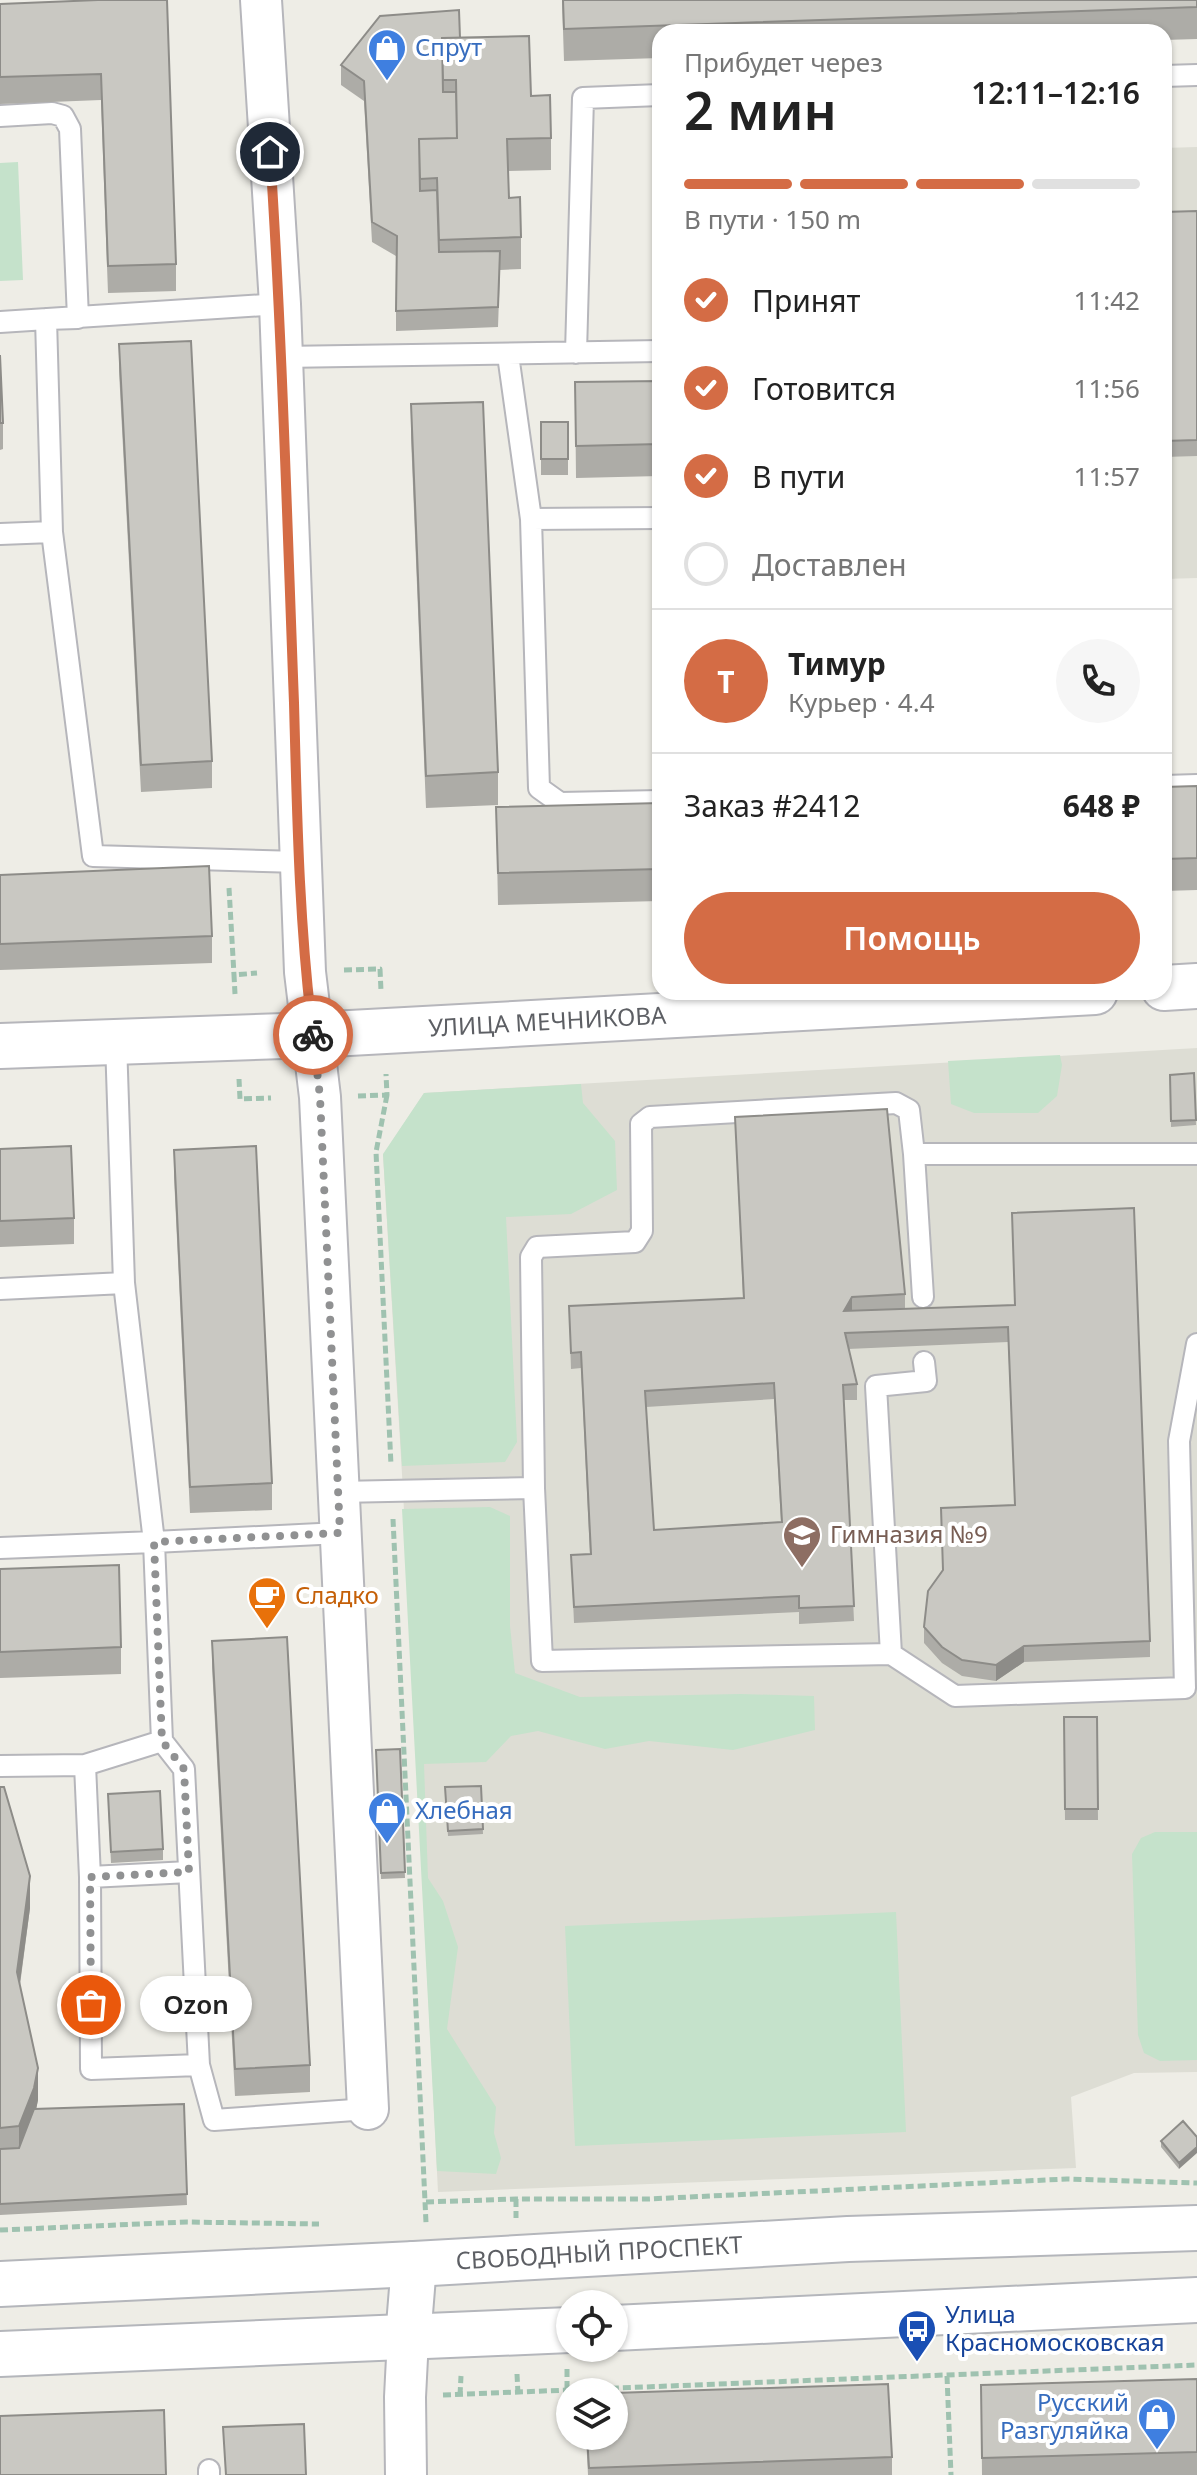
<!DOCTYPE html>
<html lang="ru">
<meta charset="utf-8">
<style>
:root{--surface:#fff;--page:#f6f6f6;--text:#222;--muted:#767676;--line:#e0e0e0;--accent:#d46c45}
body{margin:0;font-family:"Noto Sans",sans-serif;background:var(--page);color:var(--text);height:100vh;display:flex;flex-direction:column;font-size:30px;white-space:nowrap}
*{box-sizing:border-box;margin:0}
p{font-size:26px;color:var(--muted)}
.icon{flex:none;width:44px;height:44px;fill:none;stroke:currentColor;stroke-width:2;stroke-linecap:round;stroke-linejoin:round}
.map{position:relative;flex:1;overflow:hidden}
.details{position:absolute;left:652px;top:24px;width:520px;height:976px;display:flex;flex-direction:column;background:var(--surface);border-radius:24px;box-shadow:0 2px 6px #0004}
.details>*{flex:none}
.buttons{position:absolute;left:556px;top:2290px;display:grid;gap:16px}
.buttons a{display:grid;place-items:center;width:72px;height:72px;border-radius:50%;background:var(--surface);box-shadow:0 2px 6px #0004;font-size:40px}
.pin{position:absolute;display:grid;place-items:center;width:68px;height:68px;color:#fff;margin:-34px;border:4px solid #fff;border-radius:50%;box-shadow:0 2px 8px #0007}
.courier{position:absolute;display:grid;place-items:center;width:80px;height:80px;margin:-40px;border:6px solid #d46c45;border-radius:50%;background:#fff;color:#222;box-shadow:0 2px 10px #0007}
.bubble{position:absolute;height:56px;border-radius:28px;background:var(--surface);box-shadow:0 2px 6px #0004;font-size:26px;font-weight:600;line-height:56px;text-align:center}
.summary em{font-style:normal;font-weight:600}
.summary div{display:flex;flex-direction:column-reverse}
.summary{display:flex;align-items:center;justify-content:space-between;height:136px;padding:0 32px}
h1{font-size:52px;font-weight:600;line-height:60px}
.bar{display:grid;grid-template-columns:repeat(4,1fr);gap:12px 8px;align-content:center;height:96px;padding:0 32px}
.bar i{height:10px;border-radius:6px;background:var(--line)}
.bar .current{background:var(--accent)}
.bar p{grid-column:span 4}
.line{display:flex;align-items:center;gap:20px;padding:0 32px;border-top:2px solid var(--line)}
.line div{flex:1}
.round{display:grid;place-items:center;flex:none;width:84px;height:84px;border-radius:42px;background:var(--page)}
ol{padding:0 32px;list-style:none}
li{display:flex;align-items:center;gap:24px;height:88px}
li p{margin-inline-start:auto}
li .icon{padding:8px;border-radius:50%;background:var(--accent);color:#fff;stroke-width:4}
li:last-child{color:var(--muted)}
li i{width:44px;height:44px;border:4px solid var(--line);border-radius:50%}
.button{display:flex;gap:16px;margin-top:auto;padding:16px 32px}
.button a{flex:1;height:92px;border-radius:48px;background:var(--accent);color:#fff;font-size:32px;font-weight:600;line-height:92px;text-align:center}
.map>svg:first-child{display:block}
.education{fill:#ddddd4}
.green{fill:#c5e2cb}
.lines{fill:none;stroke-linecap:round;stroke-linejoin:round}
.service-casing{stroke:#b6b6bb;stroke-width:24}
.minor-casing{stroke:#b6b6bb;stroke-width:44}
.tertiary-casing{stroke:#b6b6bb;stroke-width:48}
.secondary-casing{stroke:#b4b6bb;stroke-width:48}
.path{stroke:#9fc2b0;stroke-width:5;stroke-dasharray:8 4;stroke-linecap:butt}
.service{stroke:#fff;stroke-width:20}
.minor{stroke:#fff;stroke-width:40}
.tertiary{stroke:#fff;stroke-width:44}
.secondary{stroke:#fff;stroke-width:44}
.wall{fill:#adaca7;fill-rule:evenodd}
.shaded-wall{fill:#8d8c88}
.building{fill:#c9c8c2;stroke:#8d8c88;stroke-width:2;fill-rule:evenodd}
.done{stroke:#909192;stroke-width:8;stroke-dasharray:0 14.4}
.route{stroke:#d46c45;stroke-width:10}
.labels{text-anchor:middle;stroke-width:8;stroke-linejoin:round;paint-order:stroke}
.shop-label{font-size:24px;fill:#366cbe;stroke:#fff;text-anchor:start}
.street-label{font-size:24px;fill:#5d5f64;stroke:#fff}
.education-label{font-size:24px;fill:#785e54;stroke:#fff;text-anchor:start}
.food-label{font-size:24px;fill:#c56008;stroke:#fff;text-anchor:start}
.transit-label{font-size:24px;fill:#164399;stroke:#fff;text-anchor:start}
</style>
<div class="map">
<svg width="1197" height="2475" viewBox="0 0 1197 2475">
<rect width="100%" height="100%" fill="#eeede6"/>
<path class="education" d="M1197 147V578L1164 579V148Z
M1197 1048V2072L1134 2073 1071 2097 1076 2168 438 2192 403 1491 383 1155 424 1093Z"/>
<path class="green" d="M18 162 23 280 0 281V163Z
M1060 1055 1062 1065 1057 1096 1038 1113H974L951 1104 948 1061Z
M581 1084 583 1103 615 1141 617 1190 571 1214 506 1217 517 1442 505 1462 402 1466 383 1154 424 1093Z
M490 1507 510 1516V1626L515 1673 580 1697 741 1694 814 1696 815 1730 733 1750 649 1741 605 1749 538 1731 511 1736 486 1762 424 1764 428 1878 443 1901 458 1947 447 2029 496 2107 494 2133 501 2158 496 2174 437 2171 402 1509Z
M1155 1832H1197V2060L1160 2061 1144 2053 1138 2035 1132 1854 1141 1838Z
M896 1912 906 2132 575 2146 565 1926Z"/>
<g class="lines">
<defs>
<path id="service" d="M1164 76 1197 75
M0 116 52 113 63 116 70 129 78 318 46 319 52 532 0 534
M0 322 280 304
M576 353 583 98 660 95
M508 355 531 519 539 788 560 803 660 801
M282 357 660 351
M531 519 660 518
M52 532 93 856 299 862
M1164 786 1197 785
M914 1154 923 1297
M0 1289 124 1283
M924 1362 926 1381 876 1386 891 1654 955 1696 1185 1688 1179 1441 1197 1344
M339 1492 534 1488
M0 1548 154 1542 124 1283 116 1042
M891 1654 542 1661 534 1488 531 1257 537 1247 635 1242 642 1231 641 1124 650 1117 896 1103 909 1110 914 1154H1197
M162 1741 154 1542 340 1533
M85 1765 90 1877 91 2069 199 2065 184 1769 162 1741
M0 1766 85 1765 162 1741
M90 1877 189 1872
M199 2065 214 2120 368 2109
M209 2470V2475"/>
<path id="minor" d="M261 0 280 304 305 972 320 1097 368 2109
M406 2475 405 2397 408 2338"/>
<g id="tertiary">
<path d="M1164 988 1197 986"/>
<path id="s1" d="M0 1046 313 1035 1095 992"/>
</g>
<g id="secondary">
<path id="s2" d="M0 2284 414 2264 848 2239 1197 2228"/>
<path d="M614 2328 1197 2300"/>
<path d="M408 2338 414 2264"/>
<path d="M0 2354 570 2330"/>
</g>
</defs>
<use href="#service" class="service-casing"/>
<use href="#minor" class="minor-casing"/>
<use href="#tertiary" class="tertiary-casing"/>
<use href="#secondary" class="secondary-casing"/>
<path class="path" d="M229 888 234 975
M344 970 380 969 381 991
M235 994 234 975 257 973
M239 1079 240 1099 271 1098
M387 1095 376 1152 391 1465
M358 1096 387 1095 386 1074
M393 1519 426 2223
M516 2199V2218
M426 2202 516 2199H648L1067 2179 1197 2183
M0 2230 187 2222 319 2224
M567 2369V2392
M517 2374 518 2394
M947 2376 951 2475
M443 2395 1197 2365
M460 2395 461 2376"/>
<use href="#service" class="service"/>
<use href="#minor" class="minor"/>
<use href="#tertiary" class="tertiary"/>
<use href="#secondary" class="secondary"/>
</g>
<path class="wall" d="M98 0 176 264V291L108 293 101 100 0 104V4Z
M562 0H1197V39L1164 40V32H660V58L564 61Z
M460 38 531 96 551 138V170L508 171 509 198 521 237V269L500 270 498 327 396 331V256L372 242 364 101 341 85V65Z
M1197 211V456L1164 457V212Z
M119 344 212 761V788L141 792 119 371Z
M0 355 3 423V449L0 450Z
M660 381V476L576 478 575 382Z
M411 404 498 772V805L426 808 411 437Z
M541 422H568V475H541Z
M1164 603H1168L1169 662H1164Z
M1197 786V890L1164 891V787Z
M660 803V901L498 905 496 807Z
M0 875 212 936V963L0 970Z
M1194 1073 1196 1125 1171 1127 1170 1075Z
M735 1117 905 1294V1309L1015 1305 1012 1213 1150 1641V1657L1024 1662 996 1681 962 1676 942 1663 924 1643V1627L943 1571 941 1508 1015 1505 1008 1342 848 1349 857 1384V1400H844L854 1621 799 1624V1612L574 1623 571 1555 590 1554 581 1368 571 1369 569 1306 743 1298ZM774 1399 781 1522 654 1530 646 1407Z
M0 1149 74 1218V1244L0 1247Z
M174 1150 272 1483V1510L190 1513 174 1176Z
M0 1569 121 1647V1674L0 1678Z
M212 1641 310 2065V2092L235 2096 212 1667Z
M1064 1717H1097L1098 1820H1065Z
M400 1749 405 1878 381 1879 376 1750Z
M481 1786 483 1834 448 1836 445 1787Z
M0 1787 30 1908 20 1985 38 2100 36 2109 184 2104 187 2205 0 2215Z
M108 1805 163 1849V1860L111 1863Z
M1183 2121 1179 2169 1161 2147V2141Z
M1197 2379V2475H982L981 2385Z
M586 2436H614L892 2457V2475H588Z"/>
<path class="shaded-wall" d="M852 1297V1313L844 1311Z
M1024 1646V1662L996 1681V1665Z
M30 1876V1908L17 2004V1972Z
M38 2068V2100L34 2120 19 2158V2126Z
M1197 2147V2153L1179 2169V2163Z"/>
<path class="building" d="M98 0H167L176 264 108 266 101 74 0 77V4Z
M563 0H1197V7L564 29Z
M459 10 460 38H442L443 92H456L457 138 419 139 420 191 437 190 439 252 500 251 498 307 396 311 397 236 372 222 364 81 341 65 380 16Z
M529 36 531 96 550 95 551 138 507 139 509 198 520 197 521 237 439 240 437 178 420 179 419 139 457 138 456 80H443L442 38Z
M1197 211V440L1164 441V212Z
M191 341 212 761 141 765 119 344Z
M0 355 3 423H0Z
M660 381V444L576 446 575 382Z
M483 402 498 772 426 776 411 404Z
M541 422H568V459H541Z
M1164 603H1168L1169 651H1164Z
M1197 786V858L1164 859V787Z
M660 803V869L498 873 496 807Z
M209 866 212 936 0 944V875Z
M1194 1073 1196 1120 1171 1121 1170 1075Z
M887 1109 905 1294 852 1297 844 1311 1015 1305 1012 1213 1134 1208 1150 1641 1024 1646 996 1665 962 1660 942 1647 924 1627 928 1591 943 1570 941 1508 1015 1505 1008 1327 845 1333 857 1384 843 1385 854 1606 799 1608V1596L574 1607 571 1555 591 1554 581 1352 571 1353 569 1306 744 1298 735 1117ZM774 1383 782 1522 654 1530 645 1391Z
M71 1146 74 1218 0 1221V1149Z
M256 1146 272 1483 190 1487 174 1150Z
M119 1565 121 1647 0 1652V1569Z
M287 1637 310 2065 235 2069 212 1641Z
M1064 1717H1097L1098 1809H1065Z
M400 1749 405 1872 381 1873 376 1750Z
M481 1786 483 1829 448 1831 445 1787Z
M0 1787H4L30 1876 17 1972 38 2068 34 2088 19 2126 0 2128Z
M160 1791 163 1849 111 1852 108 1794Z
M184 2104 187 2194 0 2204V2149L19 2148 34 2109Z
M1183 2121 1197 2137V2147L1179 2163 1161 2141Z
M1197 2379V2452L982 2458 981 2385Z
M888 2384 892 2457 589 2468 587 2436H614V2393Z
M164 2410 166 2475H0V2416Z
M304 2424 306 2475H226L223 2427Z"/>
<g class="lines">
<path class="done" d="M91 2005 90 1877 189 1872 184 1769 162 1741 154 1542 340 1533 320 1097 313 1035"/>
<path class="route" d="M270 152C282 335 287 519 294 703 297 814 299 925 313 1035"/>
</g>
<defs>
<symbol id="shop-pin" viewBox="-11 -11 22 30"><path d="M0 17L-7.5 6A9.5 9.5 0 1 1 7.5 6Z" fill="#3f7fe0" stroke="#fff"/><path d="M-5-2.5h2.3a2.7 3.5 0 0 1 5.4 0H5L5.5 6h-11ZM-1.5-2.5h3a1.5 2.3 0 0 0-3 0Z" fill="#fff"/></symbol>
<symbol id="school-pin" viewBox="-11 -11 22 30"><path d="M0 17L-7.5 6A9.5 9.5 0 1 1 7.5 6Z" fill="#8d6e63" stroke="#fff"/><path d="M0-5L7-2L0 1L-7-2ZM-4 1L0 2.5L4 1V4Q0 6-4 4Z" fill="#fff"/></symbol>
<symbol id="cafe-pin" viewBox="-11 -11 22 30"><path d="M0 17L-7.5 6A9.5 9.5 0 1 1 7.5 6Z" fill="#e8710a" stroke="#fff"/><path d="M-5.5-4.5H6V0H3Q3 3.5 0 3.5H-2.5Q-5.5 3.5-5.5 0ZM3-3.2v2h1.7v-2ZM-6 4.5H4V6H-6Z" fill="#fff"/></symbol>
<symbol id="bus-pin" viewBox="-11 -11 22 30"><path d="M0 17L-7.5 6A9.5 9.5 0 1 1 7.5 6Z" fill="#1a4fb4" stroke="#fff"/><path d="M-5-6H5V4H4V6H2V4H-2V6H-4V4H-5ZM-3.5-4V0h7V-4ZM-3.5 1.2v1.5H-2V1.2ZM2 1.2v1.5H3.5V1.2Z" fill="#fff"/></symbol>
</defs>
<g fill-rule="evenodd">
<use href="#shop-pin" x="365" y="26" width="44" height="60"/>
<use href="#school-pin" x="780" y="1513" width="44" height="60"/>
<use href="#cafe-pin" x="245" y="1574" width="44" height="60"/>
<use href="#shop-pin" x="365" y="1789" width="44" height="60"/>
<use href="#bus-pin" x="895" y="2307" width="44" height="60"/>
<use href="#shop-pin" x="1135" y="2395" width="44" height="60"/>
</g>
<g class="labels">
<g class="shop-label">
<text x="415" y="56">Спрут</text>
<text x="415" y="1819">Хлебная</text>
<text x="1129" y="2411" text-anchor="end">Русский<tspan x="1129" dy="28">Разгуляйка</tspan></text>
</g>
<g class="street-label">
<text dy="8" stroke="none"><textPath href="#s1" startOffset="548">УЛИЦА МЕЧНИКОВА</textPath></text>
<text dy="8" stroke="none"><textPath href="#s2" startOffset="600">СВОБОДНЫЙ ПРОСПЕКТ</textPath></text>
</g>
<g class="education-label">
<text x="830" y="1543">Гимназия №9</text>
</g>
<g class="food-label">
<text x="295" y="1604">Сладко</text>
</g>
<g class="transit-label">
<text x="945" y="2323">Улица<tspan x="945" dy="28">Красномосковская</tspan></text>
</g>
</g>
</svg>
<div class="buttons">
<a><svg class="icon" aria-label="locate" viewBox="0 0 24 24"><circle cx="12" cy="12" r="6"/><path d="M12 2v4M12 18v4M2 12h4M18 12h4"/></svg></a>
<a><svg class="icon" aria-label="layers" viewBox="0 0 24 24"><path d="M12 4l9 5-9 5-9-5zM3 14l9 5 9-5"/></svg></a>
</div>
<div class="pin" style="left:91px;top:2005px;background:#ea580c"><svg class="icon" aria-label="bag" viewBox="0 0 24 24"><path d="M5 8h14l-1 12H6zM9 8a3 3 0 0 1 6 0"/></svg></div>
<div class="pin" style="left:270px;top:152px;background:#1f2937"><svg class="icon" aria-label="home" viewBox="0 0 24 24"><path d="M3 11l9-7 9 7M6 9v11h12V9"/></svg></div>
<div class="courier" style="left:313px;top:1035px"><svg class="icon" aria-label="bike" viewBox="0 0 24 24"><circle cx="6" cy="16" r="4"/><circle cx="18" cy="16" r="4"/><path d="M6 16l4-8h5l3 8M10 8l3 8H6M13 5h3"/></svg></div>
<div class="bubble" style="left:140px;top:1976px;width:112px">Ozon</div>
<section class="details">
<div class="summary"><div><h1>2 мин</h1><p>Прибудет через</p></div><em>12:11–12:16</em></div>
<div class="bar"><i class="current"></i><i class="current"></i><i class="current"></i><i></i><p>В пути · 150 m</p></div>
<ol>
<li><svg class="icon" aria-label="check" viewBox="0 0 24 24"><path d="M5 12l5 5 9-10"/></svg>Принят<p>11:42</p></li>
<li><svg class="icon" aria-label="check" viewBox="0 0 24 24"><path d="M5 12l5 5 9-10"/></svg>Готовится<p>11:56</p></li>
<li><svg class="icon" aria-label="check" viewBox="0 0 24 24"><path d="M5 12l5 5 9-10"/></svg>В пути<p>11:57</p></li>
<li><i></i>Доставлен</li>
</ol>
<div class="line" style="height:144px"><b class="round" style="background:var(--accent);color:#fff">Т</b><div><b>Тимур</b><p>Курьер · 4.4</p></div><a class="round"><svg class="icon" aria-label="phone" viewBox="0 0 24 24"><path d="M5 4h4l2 5-3 2q2 4 5 5l2-3 5 2v4C11 20 4 13 5 4z"/></svg></a></div>
<div class="line" style="height:104px"><div>Заказ #2412</div><b>648 ₽</b></div>
<div class="button"><a>Помощь</a></div>
</section>
</div>
